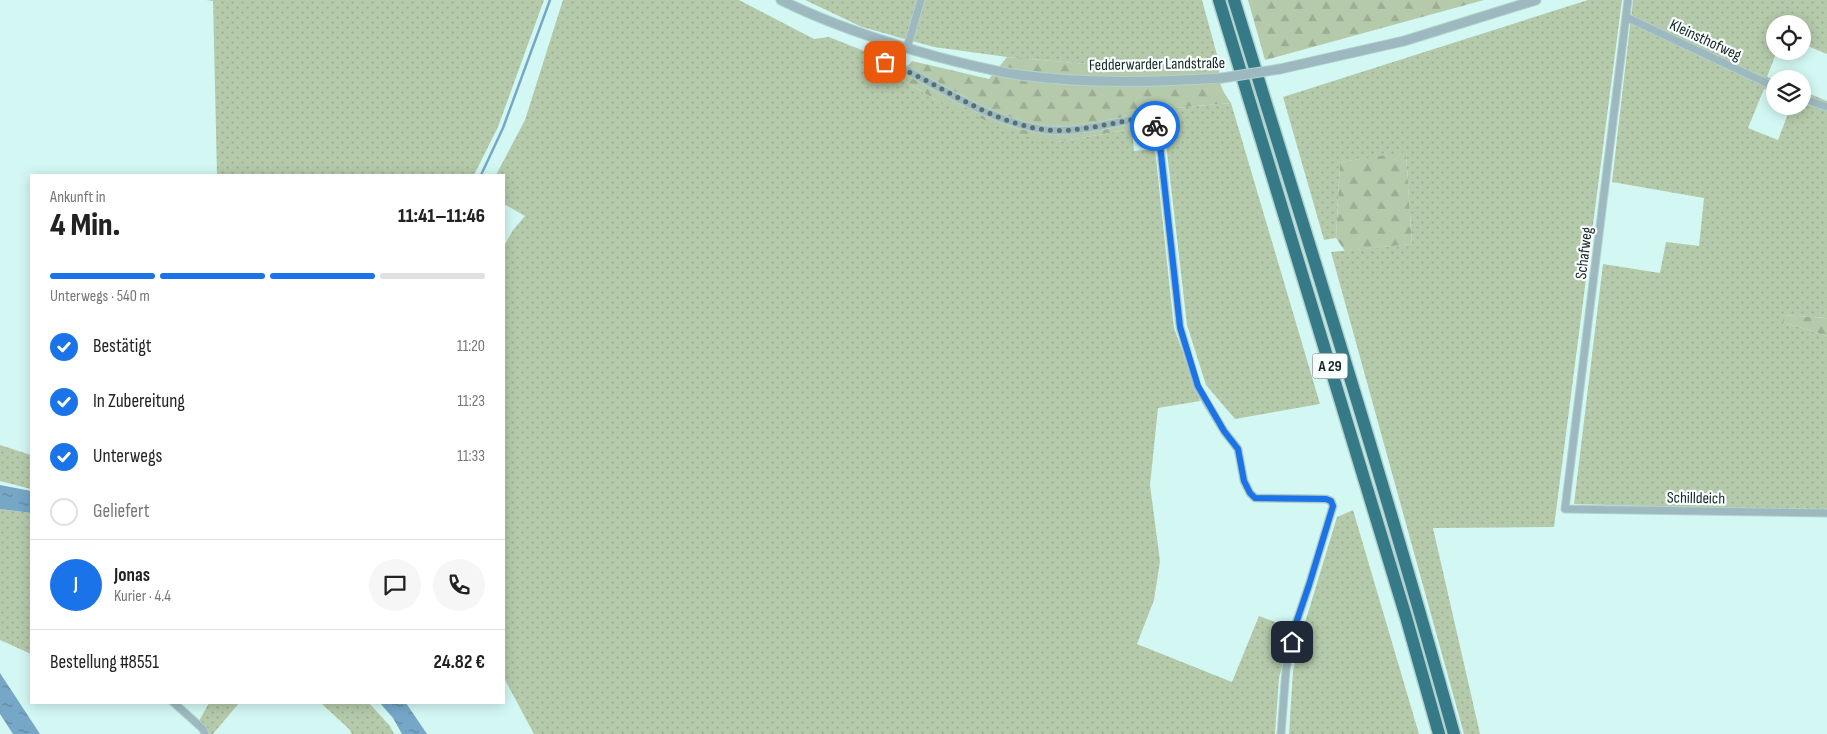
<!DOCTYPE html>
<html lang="de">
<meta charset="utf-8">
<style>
:root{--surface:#fff;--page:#f6f6f6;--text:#222;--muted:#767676;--line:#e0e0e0;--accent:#1a73e8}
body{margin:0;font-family:"Sofia Sans Condensed",sans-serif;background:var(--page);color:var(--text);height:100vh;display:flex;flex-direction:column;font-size:19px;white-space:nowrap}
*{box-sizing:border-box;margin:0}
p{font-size:16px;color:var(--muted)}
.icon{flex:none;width:28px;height:28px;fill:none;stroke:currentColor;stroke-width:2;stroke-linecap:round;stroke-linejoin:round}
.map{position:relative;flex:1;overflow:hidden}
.drawer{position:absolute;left:30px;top:174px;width:475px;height:530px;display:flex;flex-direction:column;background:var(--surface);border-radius:0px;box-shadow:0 2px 12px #0003}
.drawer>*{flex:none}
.buttons{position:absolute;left:1766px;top:15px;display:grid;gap:10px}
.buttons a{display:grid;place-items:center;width:45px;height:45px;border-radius:50%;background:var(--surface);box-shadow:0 2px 12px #0003;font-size:25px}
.pin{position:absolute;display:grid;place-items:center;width:42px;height:42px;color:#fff;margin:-21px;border-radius:10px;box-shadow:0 2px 8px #0006}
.courier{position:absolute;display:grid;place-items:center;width:50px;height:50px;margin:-25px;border:4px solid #1a73e8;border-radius:50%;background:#fff;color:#222;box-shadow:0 1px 6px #0007}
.summary em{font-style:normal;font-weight:800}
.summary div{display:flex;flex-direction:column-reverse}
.summary{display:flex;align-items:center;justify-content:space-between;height:85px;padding:0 20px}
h1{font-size:32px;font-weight:800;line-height:38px}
.bar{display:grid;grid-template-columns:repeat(4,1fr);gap:8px 5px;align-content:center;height:60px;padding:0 20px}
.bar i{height:6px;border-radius:4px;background:var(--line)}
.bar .selected{background:var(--accent)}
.bar p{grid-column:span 4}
.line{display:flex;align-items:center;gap:12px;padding:0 20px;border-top:1px solid var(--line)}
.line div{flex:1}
.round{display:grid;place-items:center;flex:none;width:52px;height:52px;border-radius:26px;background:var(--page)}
ol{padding:0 20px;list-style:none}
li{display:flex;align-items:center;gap:15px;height:55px}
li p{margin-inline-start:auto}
li .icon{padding:5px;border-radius:50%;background:var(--accent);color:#fff;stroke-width:4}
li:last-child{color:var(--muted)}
li i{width:28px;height:28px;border:2px solid var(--line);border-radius:50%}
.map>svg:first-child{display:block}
.grass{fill:url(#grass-dots)}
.forest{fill:url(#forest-firs)}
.water{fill:url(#water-ripples)}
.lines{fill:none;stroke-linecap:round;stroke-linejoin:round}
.stream{stroke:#76a7c7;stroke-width:2.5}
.minor-casing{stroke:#b1d2ce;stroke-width:9}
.tertiary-casing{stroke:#b1d2ce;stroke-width:11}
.motorway-casing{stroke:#b1d2ce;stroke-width:15}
.minor{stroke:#9db9bf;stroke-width:7}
.tertiary{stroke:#9db9bf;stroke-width:9}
.motorway{stroke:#367a87;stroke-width:12}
.tertiary-bridge-casing{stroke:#b1d2ce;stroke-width:11;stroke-linecap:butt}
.tertiary-bridge{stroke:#9db9bf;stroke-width:9}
.done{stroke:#596f6c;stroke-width:5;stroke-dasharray:0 9}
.route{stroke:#1a73e8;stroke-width:6}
.labels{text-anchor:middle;stroke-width:4.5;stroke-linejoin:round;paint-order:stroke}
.shield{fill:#f7fefd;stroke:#5a6664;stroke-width:1}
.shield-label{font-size:15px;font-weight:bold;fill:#172523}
.street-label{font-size:16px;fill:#172523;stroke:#f7fefd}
</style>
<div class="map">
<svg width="1827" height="734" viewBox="0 0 1827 734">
<defs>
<pattern id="grass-dots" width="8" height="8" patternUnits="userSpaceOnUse" patternTransform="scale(1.25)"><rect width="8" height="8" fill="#b5caab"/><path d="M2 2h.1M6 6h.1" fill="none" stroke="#9bad93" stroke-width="1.8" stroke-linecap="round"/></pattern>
<pattern id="forest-firs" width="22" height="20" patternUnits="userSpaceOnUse" patternTransform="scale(1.25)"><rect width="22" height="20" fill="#b5caab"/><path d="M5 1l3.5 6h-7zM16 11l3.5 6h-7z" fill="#9bad93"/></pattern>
<pattern id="water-ripples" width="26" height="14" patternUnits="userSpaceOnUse" patternTransform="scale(1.25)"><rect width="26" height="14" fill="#76a7c7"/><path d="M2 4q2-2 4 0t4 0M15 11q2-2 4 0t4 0" fill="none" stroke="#6088a1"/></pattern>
</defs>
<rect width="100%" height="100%" fill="#d3f8f3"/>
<path class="grass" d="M206 0H544L498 127 474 175H217L213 1Z
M563 0H739L814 39 829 37 864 51 877 70 898 77 936 100 1058 142 1132 129 1134 151 1155 149 1174 328 1200 401 1158 408 1150 485 1160 561 1154 600 1137 644 1232 682 1259 616 1292 628 1279 678 1275 734H534L504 678V246L513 230 525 216 504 204V175H496L525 120Z
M805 0H1202L1219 62 1110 66 1007 57 934 47 862 27Z
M1588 0H1622L1554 527 1433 528 1480 734H1464L1331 252 1412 244 1406 153 1340 162 1336 238 1324 240 1283 97Z
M1633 0H1827V54L1803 44 1802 24H1775V51H1777L1767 77 1775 80V94L1764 89 1748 128 1778 140 1791 106H1802L1803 91 1827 101V318L1783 315V322L1827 336V511L1574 504 1603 264 1660 273 1666 242 1699 246 1704 198 1612 182Z
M1231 103 1320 404 1235 419 1206 385 1187 325 1162 109Z
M0 445 31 455V489L0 481Z
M0 509 31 513V654L0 640Z
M1353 510 1419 734H1289L1293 671 1301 636 1337 517Z
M209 703H239L213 734H208L199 721Z
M321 703H369L390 726 394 734H352L349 729Z"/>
<path class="forest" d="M1248 0H1484L1265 60Z
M1007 57 1110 66 1219 62C1218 81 1220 88 1231 103L1162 109 1147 128 1132 129 1058 142 1024 136 936 100 898 77 912 61 989 79Z
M1406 152 1412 244 1345 251 1336 238 1340 162Z
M1783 315 1827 318V336L1783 322Z"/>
<path class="water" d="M0 485 31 491V513L0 509Z
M0 673 40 734H13L0 714Z
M380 703H406L427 734H402L393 718Z"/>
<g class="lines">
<path class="stream" d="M481 175 503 128 550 0"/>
<defs>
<path id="minor" d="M1628 0 1565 509 1827 513
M1626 17 1775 87
M880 40C879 45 876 53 880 58 886 65 900 67 908 71 952 94 996 124 1047 130 1077 133 1109 123 1138 119 1150 121 1155 125 1159 136L1180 327 1197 386 1224 431 1238 449 1244 481 1250 493 1255 498 1326 499 1331 501 1333 506 1309 585 1294 629 1286 669 1281 734
M907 48 921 0
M1802 98 1827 107
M173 702 203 729 205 734"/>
<path id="tertiary" d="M781 0C831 25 884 42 938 57 965 64 992 71 1020 75 1087 84 1155 82 1222 78
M1280 69 1404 41 1536 0"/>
<path id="motorway" d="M1219 0 1406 617 1439 734
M1234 0C1309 244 1386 488 1454 734"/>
</defs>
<use href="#minor" class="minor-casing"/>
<use href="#tertiary" class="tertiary-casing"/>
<use href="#motorway" class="motorway-casing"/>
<use href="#minor" class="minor"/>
<use href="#tertiary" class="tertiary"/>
<use href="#motorway" class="motorway"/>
<defs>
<path id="tertiary-bridge" d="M1222 78 1280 69"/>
</defs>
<use href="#tertiary-bridge" class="tertiary-bridge-casing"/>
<use href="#tertiary-bridge" class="tertiary-bridge"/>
</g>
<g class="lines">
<path class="done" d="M885 62C940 82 987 123 1047 130 1075 133 1110 123 1138 119L1147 120 1155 126"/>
<path class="route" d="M1155 126 1159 136 1180 327 1198 386 1224 431 1238 449 1244 481 1250 493 1255 498 1326 499 1331 501 1333 506 1309 585 1294 629 1292 642"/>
</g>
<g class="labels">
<rect class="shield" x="1312.5" y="353.5" width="35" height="25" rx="4"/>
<g class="shield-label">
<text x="1330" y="371">A 29</text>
</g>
<g class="street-label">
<text transform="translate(1706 39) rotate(25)" y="6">Kleinsthofweg</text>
<text transform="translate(1157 63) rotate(-1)" y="6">Fedderwarder Landstraße</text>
<text transform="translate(1583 253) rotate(-83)" y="6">Schafweg</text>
<text transform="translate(1696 497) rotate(1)" y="6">Schilldeich</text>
</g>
</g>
</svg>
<div class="buttons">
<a><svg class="icon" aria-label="locate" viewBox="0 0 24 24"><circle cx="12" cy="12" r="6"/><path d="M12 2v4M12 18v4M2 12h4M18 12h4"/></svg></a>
<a><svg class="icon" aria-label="layers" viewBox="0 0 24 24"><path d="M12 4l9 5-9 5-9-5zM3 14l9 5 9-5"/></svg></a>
</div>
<div class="pin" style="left:885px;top:62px;background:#ea580c"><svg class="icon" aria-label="bag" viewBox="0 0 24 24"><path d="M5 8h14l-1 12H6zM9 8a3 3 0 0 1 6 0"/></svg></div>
<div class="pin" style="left:1292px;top:642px;background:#1f2937"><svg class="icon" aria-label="home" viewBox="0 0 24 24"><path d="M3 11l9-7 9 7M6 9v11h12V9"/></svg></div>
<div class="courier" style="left:1155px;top:126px"><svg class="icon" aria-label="bike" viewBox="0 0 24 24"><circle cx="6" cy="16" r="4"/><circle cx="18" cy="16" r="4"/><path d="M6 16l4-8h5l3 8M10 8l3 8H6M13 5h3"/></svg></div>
<section class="drawer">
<div class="summary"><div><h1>4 Min.</h1><p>Ankunft in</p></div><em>11:41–11:46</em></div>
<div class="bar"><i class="selected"></i><i class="selected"></i><i class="selected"></i><i></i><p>Unterwegs · 540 m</p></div>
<ol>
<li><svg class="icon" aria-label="check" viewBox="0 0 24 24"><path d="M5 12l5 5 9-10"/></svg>Bestätigt<p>11:20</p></li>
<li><svg class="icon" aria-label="check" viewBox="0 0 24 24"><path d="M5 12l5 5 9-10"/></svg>In Zubereitung<p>11:23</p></li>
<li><svg class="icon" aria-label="check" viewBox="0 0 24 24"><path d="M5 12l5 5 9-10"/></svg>Unterwegs<p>11:33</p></li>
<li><i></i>Geliefert</li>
</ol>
<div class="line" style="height:90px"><b class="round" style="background:var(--accent);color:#fff">J</b><div><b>Jonas</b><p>Kurier · 4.4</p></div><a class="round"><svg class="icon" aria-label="chat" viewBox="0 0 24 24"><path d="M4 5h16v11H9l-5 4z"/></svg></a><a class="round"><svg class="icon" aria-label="phone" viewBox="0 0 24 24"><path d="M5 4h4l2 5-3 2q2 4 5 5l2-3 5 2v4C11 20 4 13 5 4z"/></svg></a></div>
<div class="line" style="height:65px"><div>Bestellung #8551</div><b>24.82 €</b></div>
</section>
</div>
